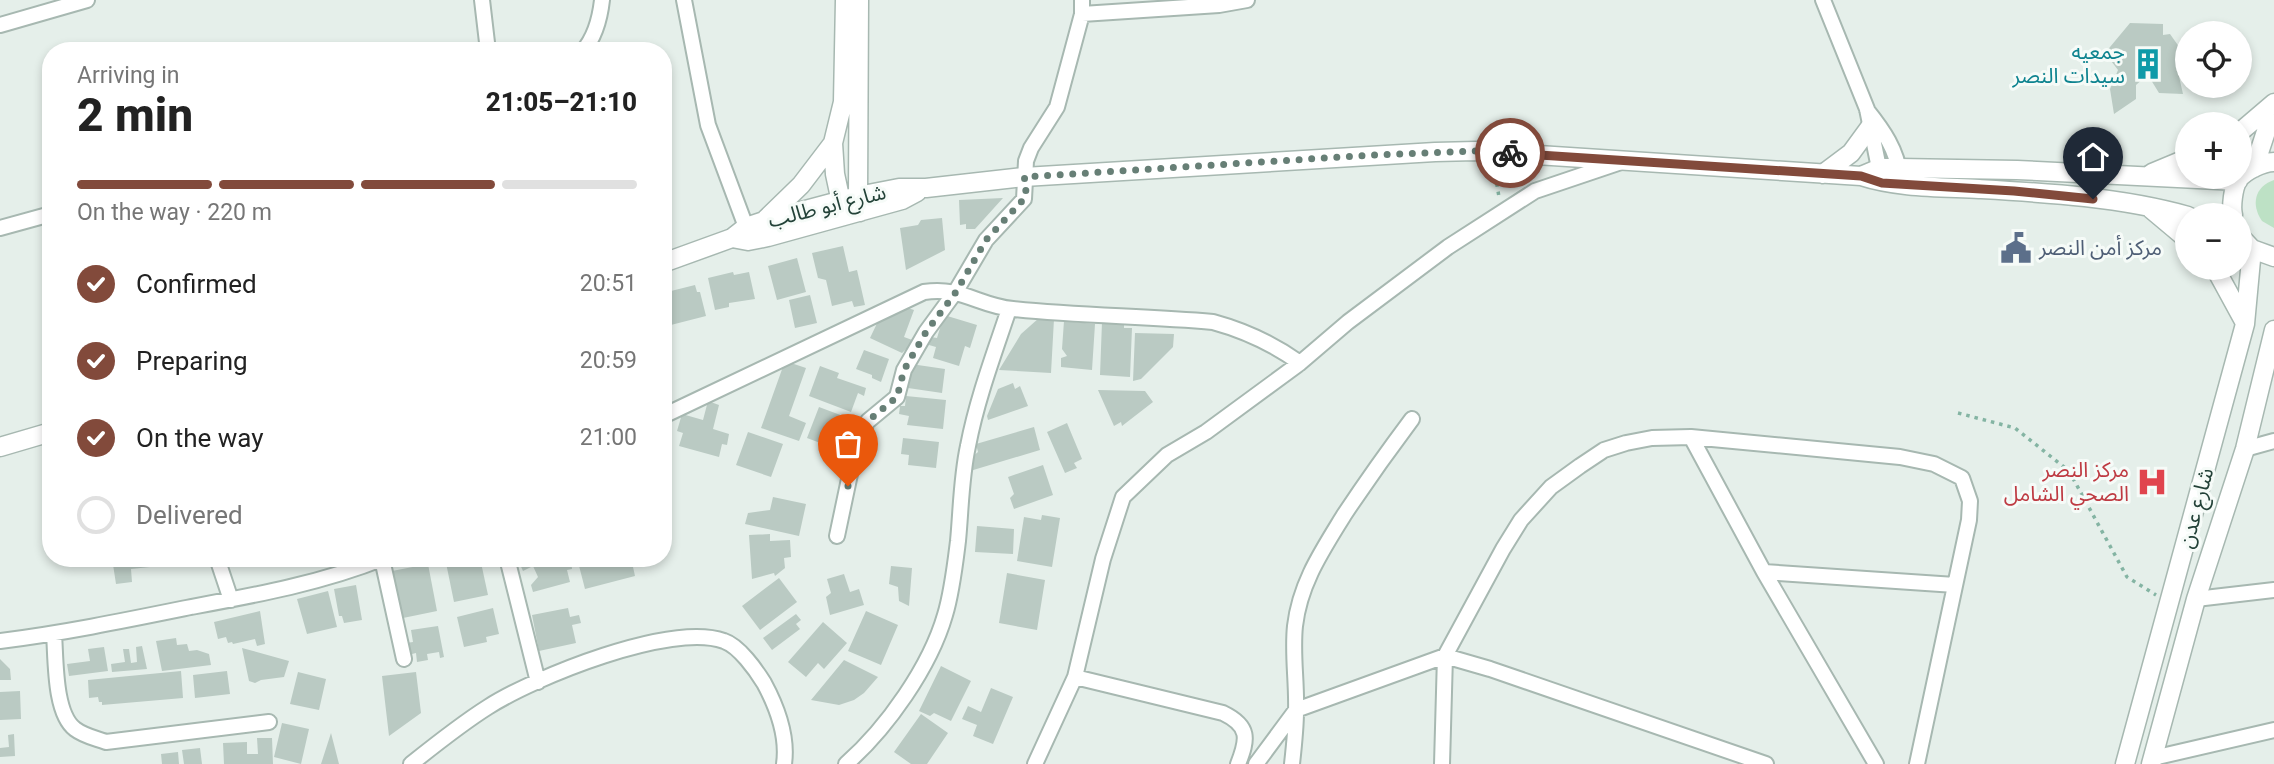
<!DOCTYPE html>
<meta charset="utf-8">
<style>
:root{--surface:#fff;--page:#f6f6f6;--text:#222;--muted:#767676;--line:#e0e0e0;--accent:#824a3b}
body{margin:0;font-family:Roboto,"Noto Sans Arabic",sans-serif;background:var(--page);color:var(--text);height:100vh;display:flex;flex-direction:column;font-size:26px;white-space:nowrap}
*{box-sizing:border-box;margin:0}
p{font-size:23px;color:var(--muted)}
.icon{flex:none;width:38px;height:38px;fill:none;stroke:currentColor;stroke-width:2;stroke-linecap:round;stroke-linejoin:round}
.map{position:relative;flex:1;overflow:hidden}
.sheet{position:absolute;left:42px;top:42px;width:630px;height:525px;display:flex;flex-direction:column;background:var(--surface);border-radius:28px;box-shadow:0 4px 10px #0003}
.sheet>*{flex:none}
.buttons{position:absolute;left:2175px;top:21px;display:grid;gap:14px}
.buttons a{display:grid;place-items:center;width:77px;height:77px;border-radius:50%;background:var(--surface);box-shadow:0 4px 10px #0003;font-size:35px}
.pin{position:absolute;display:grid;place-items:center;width:60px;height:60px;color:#fff;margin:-72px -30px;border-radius:50% 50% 50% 0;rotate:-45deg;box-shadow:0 0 7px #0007}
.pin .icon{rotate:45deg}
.courier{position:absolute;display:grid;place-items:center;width:70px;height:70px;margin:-35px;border:5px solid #824a3b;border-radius:50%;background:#fff;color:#222;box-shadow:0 2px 9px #0007}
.summary em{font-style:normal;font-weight:800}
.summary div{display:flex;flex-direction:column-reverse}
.summary{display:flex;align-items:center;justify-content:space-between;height:119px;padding:0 35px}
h1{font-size:46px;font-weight:800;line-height:52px}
.bar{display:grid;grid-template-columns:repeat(4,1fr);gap:10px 7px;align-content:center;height:84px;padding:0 35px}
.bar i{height:9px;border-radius:5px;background:var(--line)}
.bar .current{background:var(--accent)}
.bar p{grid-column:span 4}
ol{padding:0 35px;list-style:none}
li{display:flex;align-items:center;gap:21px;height:77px}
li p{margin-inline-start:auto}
li .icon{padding:7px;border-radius:50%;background:var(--accent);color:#fff;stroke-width:4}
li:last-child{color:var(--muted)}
li i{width:38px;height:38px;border:4px solid var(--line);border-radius:50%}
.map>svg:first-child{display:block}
.green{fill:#bde1c5}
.building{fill:#bacac3}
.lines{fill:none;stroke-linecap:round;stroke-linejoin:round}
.minor-casing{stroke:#a7b8b1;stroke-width:18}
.tertiary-casing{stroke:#a7b8b1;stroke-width:21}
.path{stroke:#84b4a3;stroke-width:3.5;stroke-dasharray:3.5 5;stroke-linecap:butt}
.minor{stroke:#fff;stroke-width:14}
.tertiary{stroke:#fff;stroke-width:18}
.done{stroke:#677f76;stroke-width:7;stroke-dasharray:0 12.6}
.route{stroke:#824a3b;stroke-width:9}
.labels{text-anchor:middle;stroke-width:6;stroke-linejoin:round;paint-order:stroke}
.culture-label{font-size:21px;fill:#0d838f;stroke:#f6fbf8;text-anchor:end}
.street-label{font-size:21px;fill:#234238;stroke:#f6fbf8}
.service-label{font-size:21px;fill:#4e5e75;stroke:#f6fbf8;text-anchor:start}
.health-label{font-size:21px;fill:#be3a42;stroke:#f6fbf8;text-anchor:end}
</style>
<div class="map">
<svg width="2274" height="764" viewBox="0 0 2274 764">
<rect width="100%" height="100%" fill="#e5efea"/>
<path class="green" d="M2274 180V228L2262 221C2251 205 2254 187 2274 180Z"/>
<path class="building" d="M2130 23 2163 24V35L2170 34 2187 58 2176 70 2178 72 2183 94 2159 93 2151 80 2144 78 2136 85V99L2114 114 2110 89 2118 70 2105 53Z
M1003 198 975 229H966V224L960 225 959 200Z
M942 218 945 250 906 270 900 228 918 225 921 220Z
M843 246 849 272 857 270 865 305 854 307 852 301 832 306 826 280 818 278 812 253Z
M797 258 806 292 777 300 768 266Z
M733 272 734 275 749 272 755 299 729 303V307L715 310 708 278Z
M695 285 697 292H700L706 316 663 327V293Z
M810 295 817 323 795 328 789 300Z
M902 306 914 310 904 337 915 341 902 353 870 338 881 315Z
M944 315 977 325 970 348 965 346 959 366 933 358 936 347 929 345 931 337 937 338Z
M1039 318 1054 319 1051 373 999 370 1021 334Z
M1064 321 1095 324 1092 370 1061 367V358L1067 356 1062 349Z
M1102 322 1124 323V328H1132L1130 377 1100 375Z
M1135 333 1174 334 1173 347 1141 379 1133 381Z
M864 350 889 359 881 382 872 378V375L856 369Z
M785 361 806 368 789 416 806 423 799 441 761 428Z
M911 364 945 369 942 393 908 388Z
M820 366 839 373 837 378 866 388 864 396 858 393 851 412 809 396Z
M1013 383 1015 389 1020 386 1028 406 988 420 987 416 998 389Z
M1098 390 1145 391 1153 402 1122 426 1121 422 1114 426Z
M906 396 946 400 943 429 907 425 909 416 899 414 900 406H905Z
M708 401 719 405 713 429 729 434 727 445 722 444 719 457 679 446 683 433 677 431 682 414 703 420Z
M819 407 843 416 831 447 807 438Z
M1067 423 1082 459 1074 463 1077 468 1065 473 1047 432Z
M1034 427 1040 450 970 471 972 457 978 452 976 444Z
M748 432 783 444 771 477 736 465Z
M903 438 939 442 936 468 908 465 909 455 901 454Z
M1043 465 1053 495 1014 509 1010 498 1014 494 1008 477Z
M773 497 806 504 799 536 745 524 748 513 770 510Z
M1042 515 1060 518 1052 567 1017 561 1024 517 1041 520Z
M977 526 1014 529 1013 554 975 552Z
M770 534V541L790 540 791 557 784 558 785 568 775 576 774 573 752 579 749 535Z
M112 558H149L150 567 131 569 132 582 116 584Z
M445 558H480L488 595 454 602Z
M517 558H571L572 569 567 570 570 582 533 592 531 585 538 577 533 566 523 571Z
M577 558H631L635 576 585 589Z
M428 564 437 611 403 618 392 571Z
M891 566 912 568 909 606 899 601 898 587 889 584Z
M1007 573 1045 580 1037 630 999 623Z
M844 574 850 592 859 589 864 605 830 615 826 597 831 593 827 579Z
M779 578 797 602 760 630 742 606Z
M356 585 362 620 344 623 342 616H339L334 589Z
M328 591 337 627 307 634 297 599Z
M493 608 499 634 486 637 487 642 464 647 457 617Z
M568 608 570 617 579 615 581 623 572 625 576 643 539 651 532 615Z
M260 611 265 644 257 646 255 639 233 644 232 642 228 643 226 637 218 639 214 622Z
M866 611 898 625 881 665 848 651Z
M796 614 801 620 796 624 800 629 772 650 763 638Z
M823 622 847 643 824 669 818 663 806 677 788 662Z
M438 626 444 657 440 658 439 652 427 654 428 660 417 662 416 653 408 655 406 643 413 642 411 630Z
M176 638 177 645 187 644 189 651 197 650 209 654 211 665 162 671 156 641Z
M142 646 147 669 112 672 111 664 125 662 123 649H129L131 663 137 662 136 647Z
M104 647 108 671 69 676 67 664 90 661 88 649Z
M242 648 289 661 284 677 261 680 255 683 249 681Z
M0 659 10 669 11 680H0Z
M844 660 878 677 864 693 854 700 839 705 811 700Z
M941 666 971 681 951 721 934 713 930 716 919 711Z
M181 671 183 698 102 705V702H99L98 697 89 698 88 680Z
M227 671 230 694 195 698 193 675Z
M298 672 326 679 319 710 290 704Z
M416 672 421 713 389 736 382 676Z
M991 688 1013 697 993 744 973 736 977 725 962 719 968 706 981 712Z
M20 691 21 719 0 720V692Z
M921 714 948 733 927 764H911L894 752Z
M282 723 309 729 301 764 274 757Z
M331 733 339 764H321Z
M14 734 15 756 0 757V748L9 747 8 735Z
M257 738H272L273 764H224L223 743 247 742V754H258Z
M200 748 202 764H184L182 750Z
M178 752 179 764H162L161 754Z"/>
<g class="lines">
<defs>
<path id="minor" d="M482 0 488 51
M684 0 708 125 746 227
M1823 0 1867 109 1881 178
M1082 14 1219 5 1247 0
M0 25 87 0
M583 51C595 37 600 18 602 0
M1867 110C1883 130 1897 150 1900 176
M0 228 51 214
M663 416 924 292C961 286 979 306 1013 309 1079 316 1146 316 1213 322 1246 331 1272 343 1300 363
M1691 437 1764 572 1876 764
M2245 449 2274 441
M837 536 857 441 868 421 897 397 904 370 926 332 956 291 986 240 1024 199 1026 161 1031 148 1057 107 1082 14V0
M217 558 231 600
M507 558 538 682
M382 559 404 659
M1764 572 1955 585
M2196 599 2274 590
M54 634C56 659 54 713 75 729 84 736 95 738 106 742L269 722
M0 641C64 633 127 620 191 607 256 595 322 583 384 558
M1075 677 1223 713C1250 726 1248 739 1238 764
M2153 758 2274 730
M411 764C436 744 461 724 488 707 535 677 671 622 724 641 739 646 756 670 764 683 777 707 788 736 784 764
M846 764C887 728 930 667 945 615 952 592 955 565 958 541 961 510 961 478 968 446 977 399 994 354 1009 309
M1035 764 1075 677 1103 559 1123 497 1167 455 1206 432 1300 363 1348 322 1448 247 1535 191 1621 162
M1256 764 1296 710 1445 656 1490 669 1766 764
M1292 764C1294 746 1296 728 1296 711 1297 682 1292 654 1295 626 1300 583 1322 551 1344 515 1366 482 1388 451 1412 419
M1442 764 1445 656 1503 549 1521 520 1551 487 1580 466 1604 450 1626 443 1652 438 1691 437 1900 457 1934 464 1962 478 1970 501 1969 520 1917 764"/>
<path id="tertiary" d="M859 0 858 196 860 212
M2240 132 2274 103
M2254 168 2274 107
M2152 173 2188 158
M1823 174 1851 153 1870 127
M1861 176 1880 168H1899L2017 170 2238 181
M2151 209 2188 240
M2233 215C2231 207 2233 188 2238 180 2244 171 2263 162 2274 162
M844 216 835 174 833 143 843 102 845 0
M766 219 801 185 833 143
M2240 236 2252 249 2274 257
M732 238 748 241 768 237 902 200 917 192
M663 263 732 238 746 227 764 221 858 196 899 188H926L1024 177 1435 152 1476 151 1861 176C1898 188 1939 187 1979 189 2048 193 2120 197 2188 216
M2215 268 2245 323
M0 447 51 432
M2125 764 2245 324 2252 249
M2151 764 2196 599 2245 449 2274 330"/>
</defs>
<use href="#minor" class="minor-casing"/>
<use href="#tertiary" class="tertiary-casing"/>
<path class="path" d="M1489 168 1497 185 1499 197
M1958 413 2015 428 2069 471 2127 577 2156 595"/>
<use href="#minor" class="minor"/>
<use href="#tertiary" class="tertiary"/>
</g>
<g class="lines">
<path class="done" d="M848 486 857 441 868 421 897 397 904 370 926 332 956 292 986 240 1024 199 1027 185 1024 177 1373 155 1476 151 1510 153"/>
<path class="route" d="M1510 153 1861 176 1882 183 2014 191 2093 199"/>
</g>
<defs>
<symbol id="building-bare" viewBox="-9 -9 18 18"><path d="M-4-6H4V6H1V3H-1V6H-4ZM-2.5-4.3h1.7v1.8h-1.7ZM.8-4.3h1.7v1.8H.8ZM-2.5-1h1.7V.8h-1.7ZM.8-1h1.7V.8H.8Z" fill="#0f9aa8" stroke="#f6fbf8" stroke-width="2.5" paint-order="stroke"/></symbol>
<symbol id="civic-bare" viewBox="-9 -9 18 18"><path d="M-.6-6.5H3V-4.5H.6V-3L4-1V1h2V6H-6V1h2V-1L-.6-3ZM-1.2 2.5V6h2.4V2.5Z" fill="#5c6f8a" stroke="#f6fbf8" stroke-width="2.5" paint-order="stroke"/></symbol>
<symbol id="hospital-bare" viewBox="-9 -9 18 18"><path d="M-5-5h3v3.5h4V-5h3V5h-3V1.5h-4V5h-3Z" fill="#e0444e" stroke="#f6fbf8" stroke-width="2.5" paint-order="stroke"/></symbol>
</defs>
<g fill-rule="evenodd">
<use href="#building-bare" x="2126" y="42" width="44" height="44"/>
<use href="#civic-bare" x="1994" y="226" width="44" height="44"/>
<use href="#hospital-bare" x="2130" y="460" width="44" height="44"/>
</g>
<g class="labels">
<g class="culture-label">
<text x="2125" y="59">جمعيه<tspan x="2125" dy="24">سيدات النصر</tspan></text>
</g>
<g class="street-label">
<text transform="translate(827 206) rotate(-14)" y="7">شارع أبو طالب</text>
<text transform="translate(2196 508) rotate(-75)" y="7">شارع عدن</text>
</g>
<g class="service-label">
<text x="2039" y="255">مركز أمن النصر</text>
</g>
<g class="health-label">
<text x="2129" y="477">مركز النصر<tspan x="2129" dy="24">الصحي الشامل</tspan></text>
</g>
</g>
</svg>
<div class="buttons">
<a><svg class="icon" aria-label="locate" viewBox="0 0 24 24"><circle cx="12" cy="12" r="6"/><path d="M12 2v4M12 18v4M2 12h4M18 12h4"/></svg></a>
<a>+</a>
<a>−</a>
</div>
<div class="pin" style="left:848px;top:486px;background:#ea580c"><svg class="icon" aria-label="bag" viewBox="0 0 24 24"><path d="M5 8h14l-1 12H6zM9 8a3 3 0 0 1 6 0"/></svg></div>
<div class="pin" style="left:2093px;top:199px;background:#1f2937"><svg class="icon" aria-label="home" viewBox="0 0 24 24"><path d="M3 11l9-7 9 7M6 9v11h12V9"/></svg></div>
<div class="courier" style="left:1510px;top:153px"><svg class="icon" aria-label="bike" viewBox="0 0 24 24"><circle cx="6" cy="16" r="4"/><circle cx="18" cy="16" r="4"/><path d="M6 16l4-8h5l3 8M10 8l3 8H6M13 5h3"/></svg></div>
<section class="sheet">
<div class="summary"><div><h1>2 min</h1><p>Arriving in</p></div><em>21:05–21:10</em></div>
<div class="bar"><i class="current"></i><i class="current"></i><i class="current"></i><i></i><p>On the way · 220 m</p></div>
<ol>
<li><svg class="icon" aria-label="check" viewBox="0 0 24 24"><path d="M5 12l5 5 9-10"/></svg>Confirmed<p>20:51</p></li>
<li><svg class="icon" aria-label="check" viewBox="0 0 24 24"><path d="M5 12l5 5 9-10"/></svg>Preparing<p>20:59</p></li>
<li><svg class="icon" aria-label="check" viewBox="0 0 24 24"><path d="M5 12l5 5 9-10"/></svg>On the way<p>21:00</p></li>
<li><i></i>Delivered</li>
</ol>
</section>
</div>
